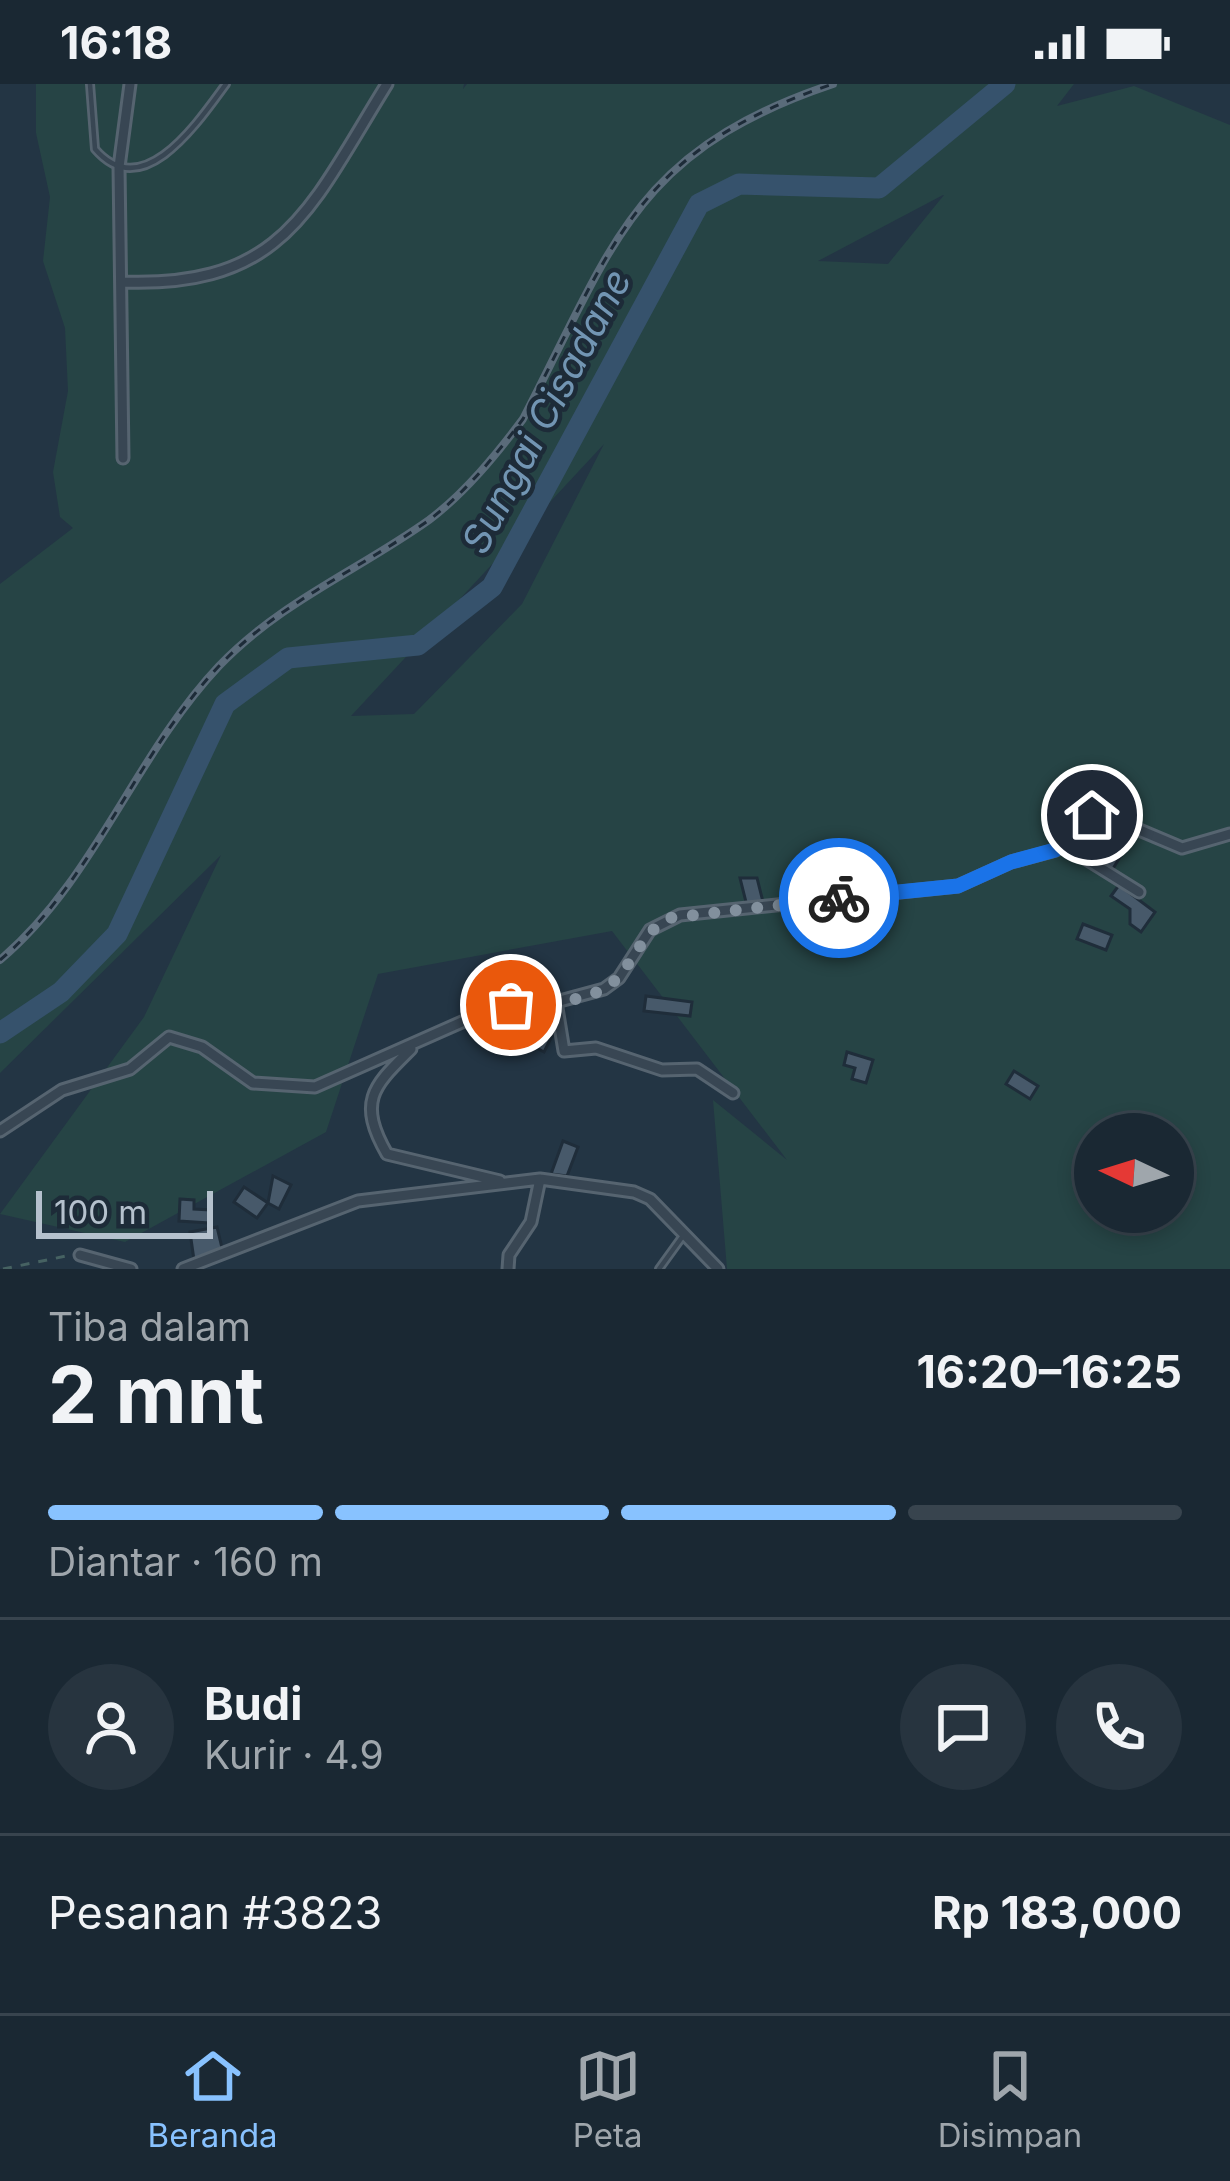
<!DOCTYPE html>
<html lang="id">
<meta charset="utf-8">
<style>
:root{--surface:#1a2833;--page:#27343f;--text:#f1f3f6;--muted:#9fa6ac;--line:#38444e;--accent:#88c2ff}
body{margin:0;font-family:Inter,sans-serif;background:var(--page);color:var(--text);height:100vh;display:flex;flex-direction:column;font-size:45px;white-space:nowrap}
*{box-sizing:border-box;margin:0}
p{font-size:39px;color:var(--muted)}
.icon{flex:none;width:66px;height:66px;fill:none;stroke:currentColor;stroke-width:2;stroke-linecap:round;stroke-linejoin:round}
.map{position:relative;height:1185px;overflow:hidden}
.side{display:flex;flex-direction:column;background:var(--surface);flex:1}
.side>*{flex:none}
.needle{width:78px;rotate:274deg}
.controls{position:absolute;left:1074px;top:1029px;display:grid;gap:24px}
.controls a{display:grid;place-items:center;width:120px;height:120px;border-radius:50%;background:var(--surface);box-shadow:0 6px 18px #0003,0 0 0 3px var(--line);font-size:60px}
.scale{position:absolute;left:36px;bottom:30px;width:177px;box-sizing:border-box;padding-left:12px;border:6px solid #b5c1cd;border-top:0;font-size:33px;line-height:42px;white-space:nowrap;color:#b5c1cd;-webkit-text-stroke:9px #1d2b38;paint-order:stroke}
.pin{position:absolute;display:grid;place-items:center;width:102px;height:102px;color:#fff;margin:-51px;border:6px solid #fff;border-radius:50%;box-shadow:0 3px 12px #0007}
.courier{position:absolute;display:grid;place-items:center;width:120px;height:120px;margin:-60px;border:9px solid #1a73e8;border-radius:50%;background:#fff;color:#222;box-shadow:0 3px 15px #0007}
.summary em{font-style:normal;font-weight:700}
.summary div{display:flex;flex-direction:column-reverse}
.summary{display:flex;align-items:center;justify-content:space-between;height:204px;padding:0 48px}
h1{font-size:78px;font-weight:700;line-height:90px}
.bar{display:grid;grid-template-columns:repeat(4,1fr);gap:18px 12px;align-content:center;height:144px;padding:0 48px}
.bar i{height:15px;border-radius:9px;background:var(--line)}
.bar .selected{background:var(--accent)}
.bar p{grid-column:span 4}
.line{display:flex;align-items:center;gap:30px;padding:0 48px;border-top:3px solid var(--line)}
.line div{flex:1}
.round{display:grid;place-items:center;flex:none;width:126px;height:126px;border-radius:63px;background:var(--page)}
.status{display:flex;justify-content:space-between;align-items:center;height:84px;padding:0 60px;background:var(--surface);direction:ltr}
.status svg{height:33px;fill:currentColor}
.menu{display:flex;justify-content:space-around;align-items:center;height:168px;border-top:3px solid var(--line);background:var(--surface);font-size:33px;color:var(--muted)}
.menu a{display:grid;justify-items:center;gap:6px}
.menu .selected{color:var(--accent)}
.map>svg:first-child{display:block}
.green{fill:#264445;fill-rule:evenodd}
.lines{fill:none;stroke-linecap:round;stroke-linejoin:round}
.river{stroke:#36526c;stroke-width:21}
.building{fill:#47596a;stroke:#1f2d3a;stroke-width:3}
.service-casing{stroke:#566470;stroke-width:10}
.minor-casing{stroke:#566470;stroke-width:15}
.path{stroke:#466262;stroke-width:3;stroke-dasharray:9 9;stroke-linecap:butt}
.service{stroke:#384653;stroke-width:4.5}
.minor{stroke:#384653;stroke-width:9}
.rail-casing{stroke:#5a6b7a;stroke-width:8}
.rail{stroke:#1d2b38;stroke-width:3;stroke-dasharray:9;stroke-linecap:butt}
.done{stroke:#82909d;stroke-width:12;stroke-dasharray:0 21.6}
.route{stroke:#1a73e8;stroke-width:15}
.labels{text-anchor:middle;stroke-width:9;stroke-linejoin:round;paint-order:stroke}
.water-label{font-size:39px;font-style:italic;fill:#7295b3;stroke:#1d2b38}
</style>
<div class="status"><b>16:18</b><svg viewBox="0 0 49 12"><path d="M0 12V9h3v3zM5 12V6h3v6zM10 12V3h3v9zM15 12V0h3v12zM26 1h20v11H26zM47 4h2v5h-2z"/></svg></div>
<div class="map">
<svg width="1230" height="1185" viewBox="0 0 1230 1185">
<rect width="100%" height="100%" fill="#233544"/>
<path class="green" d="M36 0H464L463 5 467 0H1074L1057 22 1134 2 1230 41V1185H727L713 1016 787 1076 612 847 378 890 326 1048 125 1158 0 1130 144 933 221 771 0 989V500L73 444 60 433 53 388 68 307 65 244 43 177 50 113 36 49ZM944 111 888 180 818 177 943 111ZM604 360 522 520 414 630 351 632ZM1095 1050H1173V1128H1095Z"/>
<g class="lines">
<path class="river" d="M0 949 61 908 117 850 225 620 288 574 418 561 492 503 699 120 739 100 879 104 1005 0"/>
</g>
<path class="building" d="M1096 751 1123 768 1111 788 1083 772Z
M740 794H757L764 822 748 826Z
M1119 801 1155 828 1141 848 1130 840V825L1111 812Z
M1083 840 1112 851 1106 866 1077 855Z
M503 902H529L528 919 502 918Z
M646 912 692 918 690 932 644 927Z
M539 932 557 942 544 968 526 958Z
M847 968 873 976 866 999 852 995 855 984 844 981Z
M1014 987 1038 1002 1030 1015 1006 1000Z
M563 1057 578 1063 567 1092 551 1090Z
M273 1092 291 1101 279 1125 268 1119Z
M244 1103 268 1119 257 1134 234 1118Z
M180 1115 194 1116V1125L211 1126 210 1139 179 1137Z
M217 1143 222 1164 194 1176 190 1148Z"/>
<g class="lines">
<defs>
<path id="service" d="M90 0 95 65C143 121 198 38 226 0
M659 1185 685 1149"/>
<path id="minor" d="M122 198C284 204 310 124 387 0
M123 374 119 83 130 0
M1062 760 1139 808
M556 918 564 967 596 964 662 986 697 985 733 1009
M411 965C375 1001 356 1016 387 1070L500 1097
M0 1047 62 1006 130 985 169 953 202 963 253 999 315 1003 498 922 556 918 604 905 619 894 650 846 680 831 958 802 1011 778 1056 766 1078 737 1099 729 1182 764 1230 750
M80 1171 131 1185
M183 1185 358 1117 540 1095 634 1108 650 1115 718 1185
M508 1185 509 1171 531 1138 540 1095"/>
</defs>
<use href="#service" class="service-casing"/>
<use href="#minor" class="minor-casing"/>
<path class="path" d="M3 1185 71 1171"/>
<use href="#service" class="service"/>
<use href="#minor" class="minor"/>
<defs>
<path id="rail" d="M0 876C94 797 135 671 219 582 280 518 359 486 429 436 465 409 496 371 523 335 613 162 633 67 833 0"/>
</defs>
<use href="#rail" class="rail-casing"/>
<use href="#rail" class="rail"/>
</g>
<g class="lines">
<path class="done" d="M511 921C546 918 595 921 620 891 637 871 645 846 670 834L839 814"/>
<path class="route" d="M839 814 958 802 1011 778 1055 766 1078 737 1092 731"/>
</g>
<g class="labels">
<g class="water-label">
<text transform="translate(546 327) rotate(-62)" y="14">Sungai Cisadane</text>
</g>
</g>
</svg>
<div class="controls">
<a><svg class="needle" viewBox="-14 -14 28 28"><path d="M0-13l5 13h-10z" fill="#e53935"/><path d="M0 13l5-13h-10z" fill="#9fa6ac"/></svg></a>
</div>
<div class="scale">100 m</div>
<div class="pin" style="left:511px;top:921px;background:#ea580c"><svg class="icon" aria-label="bag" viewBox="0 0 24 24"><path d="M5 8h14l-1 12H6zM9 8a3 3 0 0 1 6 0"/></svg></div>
<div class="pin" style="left:1092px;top:731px;background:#1f2937"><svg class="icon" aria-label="home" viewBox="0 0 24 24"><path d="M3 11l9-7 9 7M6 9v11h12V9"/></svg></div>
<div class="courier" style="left:839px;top:814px"><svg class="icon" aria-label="bike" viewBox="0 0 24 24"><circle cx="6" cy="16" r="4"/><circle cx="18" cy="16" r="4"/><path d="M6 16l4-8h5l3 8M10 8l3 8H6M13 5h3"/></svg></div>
</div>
<section class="side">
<div class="summary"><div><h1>2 mnt</h1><p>Tiba dalam</p></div><em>16:20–16:25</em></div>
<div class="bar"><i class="selected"></i><i class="selected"></i><i class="selected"></i><i></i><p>Diantar · 160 m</p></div>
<div class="line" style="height:216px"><a class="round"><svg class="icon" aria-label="person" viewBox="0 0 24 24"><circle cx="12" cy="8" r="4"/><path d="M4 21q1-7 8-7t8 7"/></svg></a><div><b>Budi</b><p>Kurir · 4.9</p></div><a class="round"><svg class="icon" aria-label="chat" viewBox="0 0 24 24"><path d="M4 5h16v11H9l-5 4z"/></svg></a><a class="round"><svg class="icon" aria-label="phone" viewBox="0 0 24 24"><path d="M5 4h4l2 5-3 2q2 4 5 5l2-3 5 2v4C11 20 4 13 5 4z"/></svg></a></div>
<div class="line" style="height:156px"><div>Pesanan #3823</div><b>Rp 183,000</b></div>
</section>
<nav class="menu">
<a class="selected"><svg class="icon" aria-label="home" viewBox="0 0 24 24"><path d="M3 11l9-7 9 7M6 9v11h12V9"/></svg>Beranda</a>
<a><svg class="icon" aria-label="map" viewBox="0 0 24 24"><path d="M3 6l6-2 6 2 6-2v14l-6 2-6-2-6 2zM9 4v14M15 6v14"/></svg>Peta</a>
<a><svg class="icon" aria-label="saved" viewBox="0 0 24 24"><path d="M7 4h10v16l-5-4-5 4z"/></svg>Disimpan</a>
</nav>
